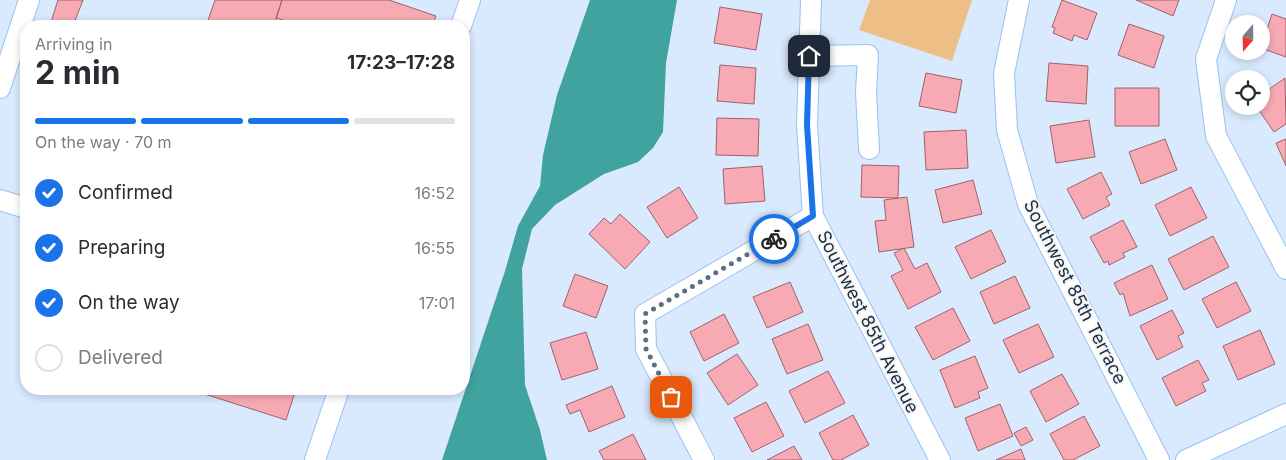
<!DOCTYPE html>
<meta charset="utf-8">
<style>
:root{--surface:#fff;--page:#f2f2f3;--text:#2b2b33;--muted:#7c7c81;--line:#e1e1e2;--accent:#1a73e8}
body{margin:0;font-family:Inter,sans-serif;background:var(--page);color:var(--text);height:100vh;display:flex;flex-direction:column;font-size:19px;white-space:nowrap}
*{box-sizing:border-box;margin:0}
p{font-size:16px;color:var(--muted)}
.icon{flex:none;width:28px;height:28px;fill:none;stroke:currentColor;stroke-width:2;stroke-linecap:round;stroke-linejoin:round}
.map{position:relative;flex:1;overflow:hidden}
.panel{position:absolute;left:20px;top:20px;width:450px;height:375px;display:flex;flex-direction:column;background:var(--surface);border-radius:20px;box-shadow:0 2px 8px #0003}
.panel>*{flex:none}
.needle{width:32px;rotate:200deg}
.controls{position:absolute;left:1225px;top:15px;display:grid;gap:10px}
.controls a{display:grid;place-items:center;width:45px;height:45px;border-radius:50%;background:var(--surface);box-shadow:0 2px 8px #0003;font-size:25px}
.pin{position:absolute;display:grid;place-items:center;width:42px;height:42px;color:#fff;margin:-21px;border-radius:10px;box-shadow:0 2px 8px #0006}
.courier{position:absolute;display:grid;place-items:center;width:50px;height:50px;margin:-25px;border:4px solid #1a73e8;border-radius:50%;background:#fff;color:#222;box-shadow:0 1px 6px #0007}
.overview em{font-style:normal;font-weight:700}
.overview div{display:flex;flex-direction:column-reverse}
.overview{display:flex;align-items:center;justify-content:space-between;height:85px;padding:0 15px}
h1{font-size:32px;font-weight:700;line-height:38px}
.bar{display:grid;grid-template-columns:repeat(4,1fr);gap:8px 5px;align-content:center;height:60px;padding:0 15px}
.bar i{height:6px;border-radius:4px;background:var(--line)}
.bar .active{background:var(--accent)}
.bar p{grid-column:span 4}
ol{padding:0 15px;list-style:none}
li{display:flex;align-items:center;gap:15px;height:55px}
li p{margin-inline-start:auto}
li .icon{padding:5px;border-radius:50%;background:var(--accent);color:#fff;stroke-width:4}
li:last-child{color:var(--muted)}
li i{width:28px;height:28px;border:2px solid var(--line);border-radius:50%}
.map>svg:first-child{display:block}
.green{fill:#edbe86}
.water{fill:#40a39f}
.building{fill:#f7aab3;stroke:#a06169}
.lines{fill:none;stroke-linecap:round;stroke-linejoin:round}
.minor-casing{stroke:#97c1f1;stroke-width:22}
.minor{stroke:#fff;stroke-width:20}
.done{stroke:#5e6e82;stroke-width:5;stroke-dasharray:0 9}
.route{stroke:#1a73e8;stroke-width:6}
.labels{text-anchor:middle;stroke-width:4;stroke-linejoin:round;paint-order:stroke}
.street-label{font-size:18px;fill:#1b2c3f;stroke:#f5f5f5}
</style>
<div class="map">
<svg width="1286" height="460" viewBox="0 0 1286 460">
<rect width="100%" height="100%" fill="#d9eafe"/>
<path class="green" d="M870 0H972L952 61 859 30Z"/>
<path class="water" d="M590 0H677L666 63 663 132 653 148 638 162 604 174 555 205 532 229 522 269 525 385 540 430 547 460H442L505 271 518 226 540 186 543 155 557 95Z"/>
<path class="building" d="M58 0H83L73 26H63L51 22Z
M215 0H282L274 26H206Z
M282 0H389L436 16 432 26H301L276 18Z
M1062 0 1097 13 1087 40 1074 35 1072 41 1053 33 1055 28 1052 27Z
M1136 0H1179L1173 16Z
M720 7 762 14 756 50 714 43Z
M1272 14 1286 19V57L1261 48Z
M1129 24 1164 36 1154 68 1118 55Z
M1049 63 1088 66 1086 104 1046 101Z
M720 65 756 68 754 104 717 101Z
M926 73 962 80 956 113 919 106Z
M1285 78 1286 124 1274 132 1256 106H1261V95Z
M1115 88H1159V126H1115Z
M717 118 759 119 758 156 716 155Z
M1089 120 1095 157 1056 163 1050 126Z
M966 130 968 168 926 170 924 132Z
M1165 139 1177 170 1141 184 1129 152Z
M1286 139V166L1276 143Z
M862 165 899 166 898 198 861 197Z
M762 166 765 201 725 204 723 169Z
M1101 172 1112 194 1106 197 1110 205 1083 219 1067 189Z
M973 180 982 214 943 223 935 190Z
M679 187 698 218 667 238 647 207Z
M1191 187 1207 218 1170 236 1155 205Z
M907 197 914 247 879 252 875 221 886 220 884 200Z
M620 214 650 242 625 269 589 234 604 218 611 224Z
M1123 220 1137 247 1123 253 1125 257 1109 265 1108 261 1104 263 1090 237Z
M991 230 1006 262 971 279 955 247Z
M1213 236 1229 267 1184 290 1168 259Z
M904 248 915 269 927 263 941 292 908 309 891 276 903 270 894 253Z
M1152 265 1168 299 1130 316 1123 293 1120 295 1114 283Z
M575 274 608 286 596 318 563 306Z
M1015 276 1030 308 994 324 980 292Z
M790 282 803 312 767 328 753 297Z
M1236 282 1251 311 1217 328 1202 299Z
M953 308 970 341 933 360 915 327Z
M1172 310 1184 333 1178 336 1183 347 1157 360 1140 326Z
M724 314 739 343 704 361 690 332Z
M808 324 823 360 787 374 772 339Z
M1038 324 1054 357 1019 373 1003 340Z
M1260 330 1275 364 1238 380 1223 346Z
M586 332 598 369 562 380 550 343Z
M737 354 758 385 728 405 707 373Z
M975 356 988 388 978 392 980 398 955 408 940 370Z
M1198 360 1209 380 1202 383 1206 391 1176 406 1162 378Z
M828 371 845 403 805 423 789 391Z
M1062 374 1079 404 1046 422 1030 391Z
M612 386 625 417 589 432 580 410 570 414 566 405Z
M189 389H296L286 420Z
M766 402 784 436 752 452 734 418Z
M1000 404 1013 436 978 451 965 418Z
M853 415 869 445 841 460H833L819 433Z
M1084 416 1100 446 1073 460H1064L1050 434Z
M1026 427 1033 440 1021 446 1014 433Z
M633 434 646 460H604L599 451Z
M794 446 802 460H767Z
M1021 449 1025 460H996Z"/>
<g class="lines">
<defs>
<path id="minor" d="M811 0 807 125 813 216 940 460
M1019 0 1004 73 1007 130 1028 204 1159 460
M1226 0 1206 59 1216 136 1286 269
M461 26 470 0
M809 56 868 55 866 93 869 149
M0 88 29 0
M0 200 26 208
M315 460 339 389
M704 460 646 349 645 314 813 216
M1186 460 1286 414"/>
</defs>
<use href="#minor" class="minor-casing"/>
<use href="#minor" class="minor"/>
</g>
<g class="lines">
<path class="done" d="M671 397 646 349 645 314 774 239"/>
<path class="route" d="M774 239 813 216 807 125 809 56"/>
</g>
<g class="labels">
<g class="street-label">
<text transform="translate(1075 292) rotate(63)" y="6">Southwest 85th Terrace</text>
<text transform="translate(868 322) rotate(63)" y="6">Southwest 85th Avenue</text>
</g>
</g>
</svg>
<div class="controls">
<a><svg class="needle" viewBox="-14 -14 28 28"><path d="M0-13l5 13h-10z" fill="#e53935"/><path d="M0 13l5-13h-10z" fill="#7c7c81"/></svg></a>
<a><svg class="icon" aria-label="locate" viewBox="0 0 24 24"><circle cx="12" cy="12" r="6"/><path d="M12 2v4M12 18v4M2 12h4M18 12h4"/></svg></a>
</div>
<div class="pin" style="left:671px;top:397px;background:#ea580c"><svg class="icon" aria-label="bag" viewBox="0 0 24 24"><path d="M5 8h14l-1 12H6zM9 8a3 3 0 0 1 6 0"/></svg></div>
<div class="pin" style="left:809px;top:56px;background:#1f2937"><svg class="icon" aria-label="home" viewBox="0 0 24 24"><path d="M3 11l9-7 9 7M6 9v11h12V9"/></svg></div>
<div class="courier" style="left:774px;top:239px"><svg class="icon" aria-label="bike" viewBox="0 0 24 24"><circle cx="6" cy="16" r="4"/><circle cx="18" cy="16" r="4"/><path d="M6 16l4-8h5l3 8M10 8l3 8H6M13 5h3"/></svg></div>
<section class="panel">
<div class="overview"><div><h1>2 min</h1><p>Arriving in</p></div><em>17:23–17:28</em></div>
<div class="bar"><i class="active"></i><i class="active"></i><i class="active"></i><i></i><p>On the way · 70 m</p></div>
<ol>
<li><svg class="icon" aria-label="check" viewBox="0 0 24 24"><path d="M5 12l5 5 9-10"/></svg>Confirmed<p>16:52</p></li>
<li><svg class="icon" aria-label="check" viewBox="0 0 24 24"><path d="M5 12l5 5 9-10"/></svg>Preparing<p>16:55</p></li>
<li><svg class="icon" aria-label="check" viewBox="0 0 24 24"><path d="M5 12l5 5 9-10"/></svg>On the way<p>17:01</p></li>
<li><i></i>Delivered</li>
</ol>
</section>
</div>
